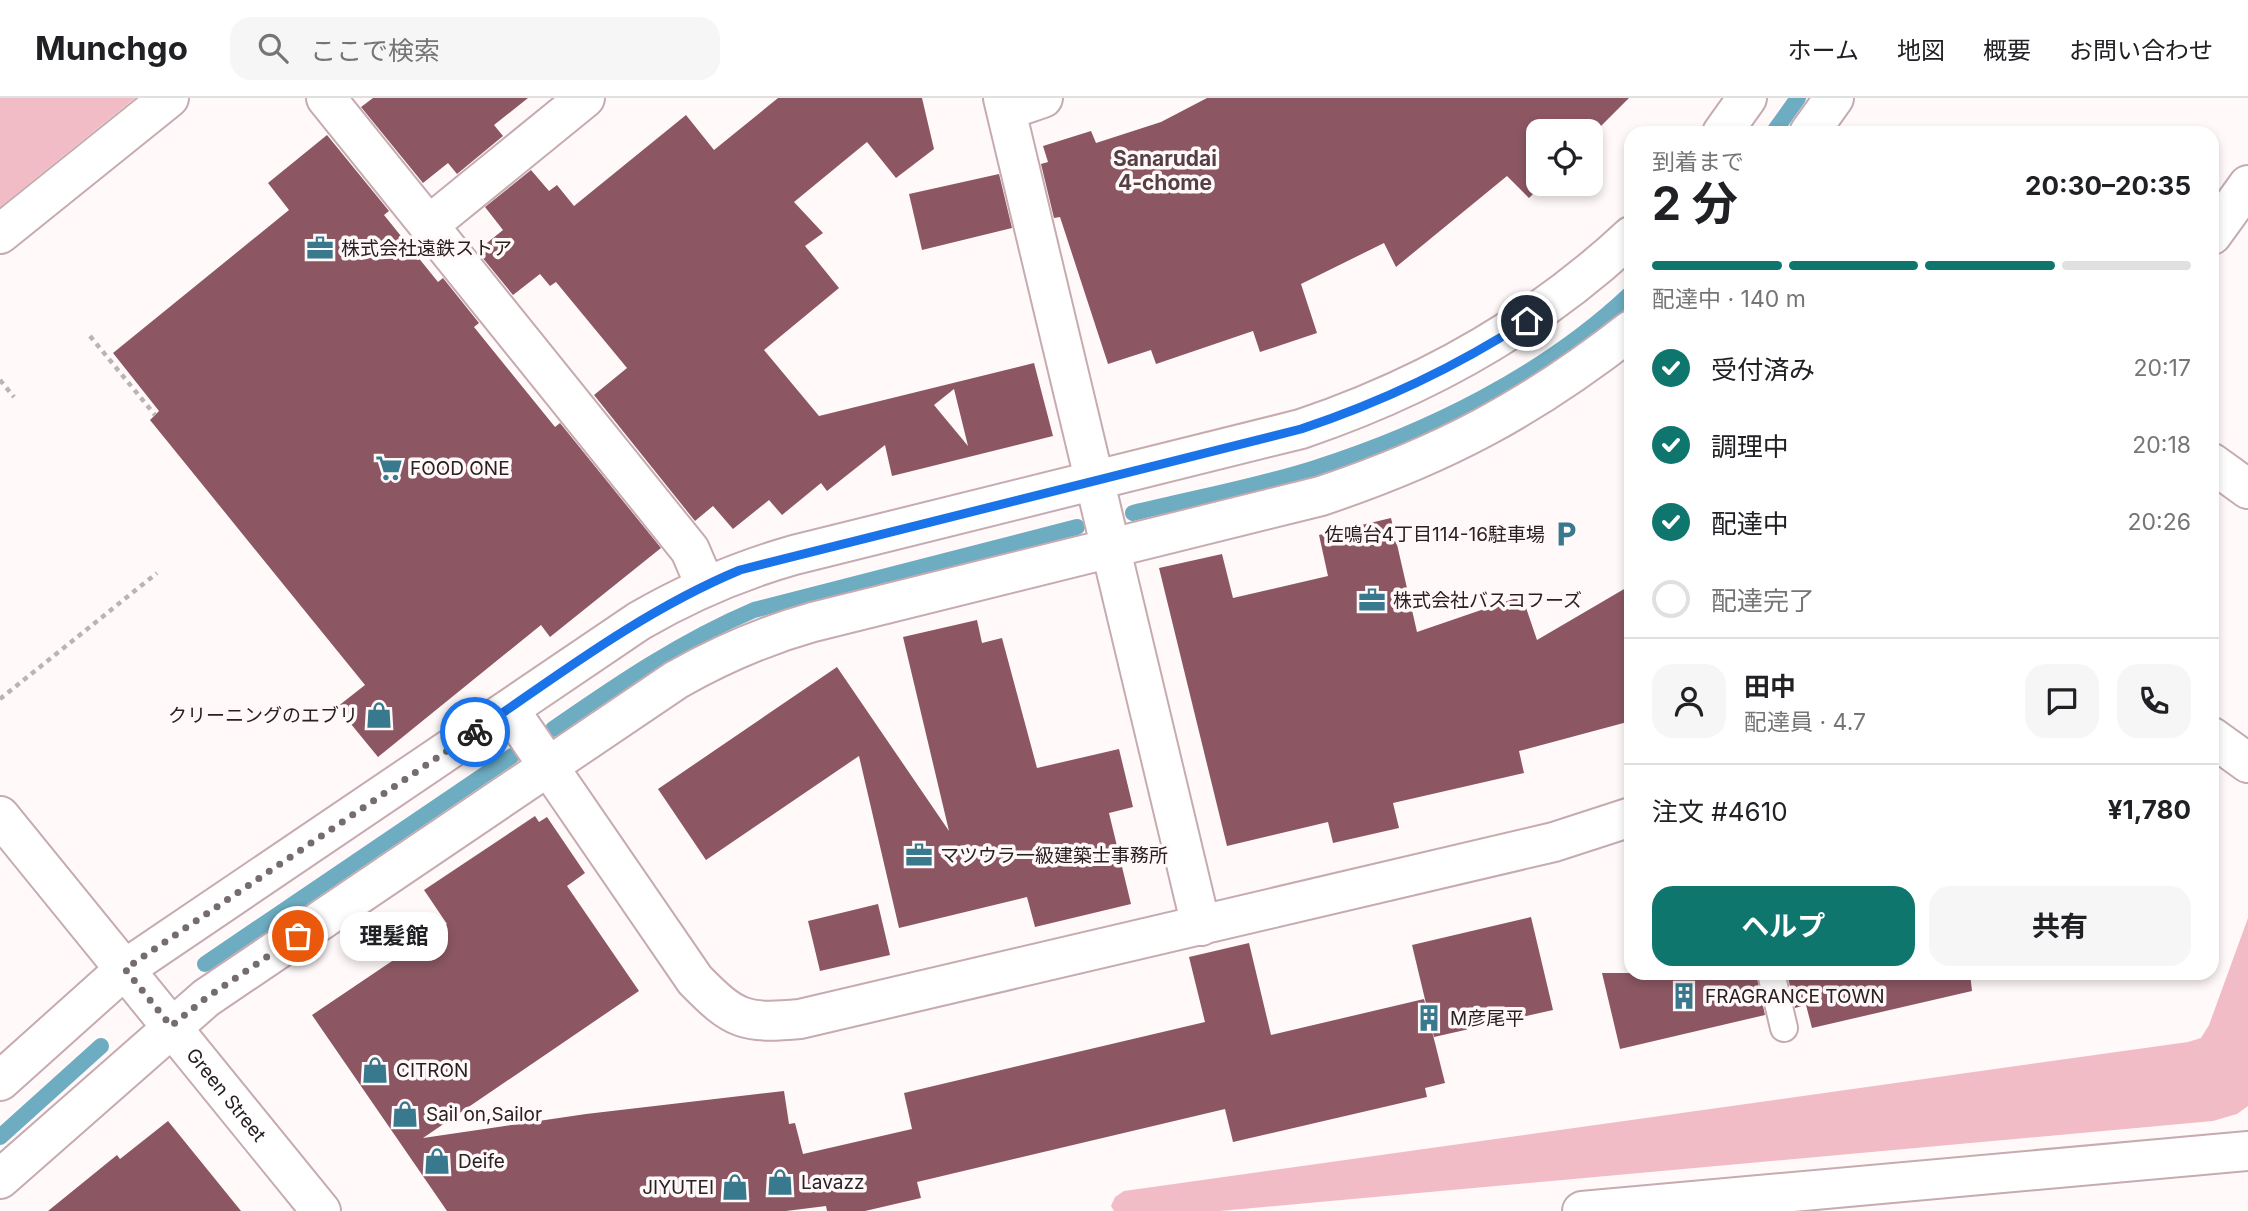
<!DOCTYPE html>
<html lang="ja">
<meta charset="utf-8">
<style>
:root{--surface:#fff;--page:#f6f6f6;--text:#202124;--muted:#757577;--line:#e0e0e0;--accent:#0f766e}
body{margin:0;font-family:Inter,"Noto Sans JP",sans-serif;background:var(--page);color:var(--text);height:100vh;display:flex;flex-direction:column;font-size:26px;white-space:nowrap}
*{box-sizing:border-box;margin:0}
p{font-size:23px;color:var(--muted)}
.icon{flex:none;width:38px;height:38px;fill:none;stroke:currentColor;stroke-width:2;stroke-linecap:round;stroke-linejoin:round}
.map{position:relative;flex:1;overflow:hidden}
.details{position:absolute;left:1624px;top:28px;width:595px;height:854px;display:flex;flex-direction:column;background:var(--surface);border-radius:21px;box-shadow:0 4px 10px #0003}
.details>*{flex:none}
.controls{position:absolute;left:1526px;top:21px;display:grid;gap:14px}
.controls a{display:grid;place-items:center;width:77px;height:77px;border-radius:14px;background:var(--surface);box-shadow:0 4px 10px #0003;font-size:35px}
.pin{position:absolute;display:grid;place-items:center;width:60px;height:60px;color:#fff;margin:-30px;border:4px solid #fff;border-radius:50%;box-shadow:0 2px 7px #0007}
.courier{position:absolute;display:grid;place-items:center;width:70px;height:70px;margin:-35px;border:5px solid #1a73e8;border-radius:50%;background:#fff;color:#222;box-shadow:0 2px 9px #0007}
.bubble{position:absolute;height:49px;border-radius:21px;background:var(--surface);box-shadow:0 4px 10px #0003;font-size:23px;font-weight:700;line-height:49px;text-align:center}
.summary em{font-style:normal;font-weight:700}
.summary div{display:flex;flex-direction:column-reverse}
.summary{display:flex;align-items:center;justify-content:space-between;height:119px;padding:0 28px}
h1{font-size:46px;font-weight:700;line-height:52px}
.bar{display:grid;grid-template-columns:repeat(4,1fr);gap:10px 7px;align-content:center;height:84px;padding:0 28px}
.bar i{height:9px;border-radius:5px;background:var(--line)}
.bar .current{background:var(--accent)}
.bar p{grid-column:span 4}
.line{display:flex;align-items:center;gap:18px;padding:0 28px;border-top:2px solid var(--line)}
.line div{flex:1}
.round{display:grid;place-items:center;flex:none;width:74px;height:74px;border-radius:21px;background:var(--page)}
ol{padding:0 28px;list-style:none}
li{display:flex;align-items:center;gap:21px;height:77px}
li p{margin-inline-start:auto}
li .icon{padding:7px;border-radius:50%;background:var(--accent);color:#fff;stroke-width:4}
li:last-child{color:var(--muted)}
li i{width:38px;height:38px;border:4px solid var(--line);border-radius:50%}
.primary-button{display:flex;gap:14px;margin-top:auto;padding:14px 28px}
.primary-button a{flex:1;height:80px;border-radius:21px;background:var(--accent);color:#fff;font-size:28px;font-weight:700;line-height:80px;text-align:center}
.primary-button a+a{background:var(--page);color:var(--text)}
header{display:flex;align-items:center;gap:42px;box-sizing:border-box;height:98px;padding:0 35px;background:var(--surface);border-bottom:2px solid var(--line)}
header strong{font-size:33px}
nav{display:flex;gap:38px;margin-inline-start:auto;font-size:24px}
.search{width:490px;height:63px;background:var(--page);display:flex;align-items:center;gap:18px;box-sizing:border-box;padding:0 24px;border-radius:21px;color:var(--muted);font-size:26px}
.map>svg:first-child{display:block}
.green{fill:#f2bcc7}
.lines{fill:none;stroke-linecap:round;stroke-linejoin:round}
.stream{stroke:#6dacc1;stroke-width:16}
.building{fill:#8c5763;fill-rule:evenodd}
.service-casing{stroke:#c6abb0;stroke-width:30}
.minor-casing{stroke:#c6abb0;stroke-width:42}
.tertiary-casing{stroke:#c6abb0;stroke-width:42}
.path{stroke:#bbb4b5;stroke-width:4.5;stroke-dasharray:5 5;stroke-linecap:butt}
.service{stroke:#fff;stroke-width:26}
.minor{stroke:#fff;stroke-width:38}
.tertiary{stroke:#fff;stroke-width:38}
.done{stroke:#756c6e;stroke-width:7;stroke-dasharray:0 12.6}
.route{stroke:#1a73e8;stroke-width:9}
.labels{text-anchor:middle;stroke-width:7;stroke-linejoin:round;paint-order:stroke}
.poi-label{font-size:19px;fill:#2a2022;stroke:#fff9fa;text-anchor:start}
.street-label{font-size:19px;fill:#2a2022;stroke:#fff9fa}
.neighbourhood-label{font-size:21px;font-weight:bold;fill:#553f44;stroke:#fff9fa}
</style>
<header>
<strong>Munchgo</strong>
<div class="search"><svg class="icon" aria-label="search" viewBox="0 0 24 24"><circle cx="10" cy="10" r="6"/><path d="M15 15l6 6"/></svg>ここで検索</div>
<nav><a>ホーム</a><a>地図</a><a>概要</a><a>お問い合わせ</a></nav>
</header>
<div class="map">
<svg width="2248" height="1113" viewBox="0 0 2248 1113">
<rect width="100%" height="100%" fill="#fff9fa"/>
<path class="green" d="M0 0H135L0 109Z
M2248 820V1008L2237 1016 2213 1023 1220 1113H1114L1111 1108 1115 1099 1124 1093 2188 944 2201 940 2209 927Z"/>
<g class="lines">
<path class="stream" d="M1773 35 1798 0
M1133 415C1194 400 1256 389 1315 370 1428 334 1544 277 1631 195
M553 631C618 586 681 543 754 512L1077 429
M205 866 512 658
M0 1039 101 948"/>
</g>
<path class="building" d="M373 0H528L494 27 503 38 457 76 448 65 423 85 361 9Z
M778 0H922L934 51 896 80 867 44 794 104 823 135 805 148 839 190 764 252 819 318 1034 265 1053 338 892 378 885 347 827 393 821 385 782 417 769 402 733 431 713 408 695 423 594 297 627 270 556 184 550 188 540 176 513 197 477 153 503 132 485 109 531 72 549 93 557 87 574 108 686 17 714 52ZM954 291 968 348 934 307Z
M1207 0H1629L1591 38V33H1538V86H1543L1529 100 1507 78 1396 169 1384 145 1301 186 1317 235 1260 254 1253 233 1156 266 1151 252 1108 266 1060 119 1054 120 1041 66 1048 64 1043 48 1091 33 1096 45 1161 24Z
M327 37 389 113 384 117 438 184 443 180 479 225 474 229 555 329 560 325 661 450 550 539 541 527 378 659 337 609 365 587 150 322 159 313 113 255 289 112 268 85Z
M999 76 1012 130 922 152 909 96Z
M1391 420 1417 534 1522 498 1537 542 1631 487V623L1519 653 1524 675 1393 705 1399 730 1333 745 1328 724 1227 748 1159 470 1222 456 1233 500 1328 478 1319 437Z
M977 522 982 545 1002 540 1037 670 1119 651 1133 709 1109 715 1131 806 1035 829 1027 799 899 830 859 658 706 762 658 691 837 569 949 733 903 539Z
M535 718 539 724 547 719 585 775 567 788 639 893 423 1040 586 1016 784 993 789 1026 795 1025 803 1056 912 1031 904 995 1205 924 1189 859 1249 845 1271 937 1424 901 1445 985 1425 990 1427 999 1233 1044 1225 1011 917 1084 921 1100 865 1113H827L826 1108 786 1113H447L312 917 447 826 424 792Z
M878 806 890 857 820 873 808 823Z
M1531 819 1553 912 1434 939 1412 847Z
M1602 875H1756L1765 917 1620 951Z
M1787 875H1970L1972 893 1812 930 1806 907 1795 910Z
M168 1023 241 1113H48L117 1057 120 1061Z"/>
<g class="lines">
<defs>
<path id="service" d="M1771 875 1784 930"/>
<path id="minor" d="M326 0 690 452 705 487
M1003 0 1201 828
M1008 12 1043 0
M1722 35 1747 0
M1809 35 1834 0
M429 127 585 0
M0 136 169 0
M2212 137 2248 87
M2212 365 2248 391
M509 611 695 882C734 922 744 926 800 921L1554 744 1631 719
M2212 639 2248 665
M0 983 125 871 639 523C689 494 738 473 794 457L1301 331C1425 289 1535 228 1631 138
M0 1081 206 900 676 582C720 557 763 538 813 524L1321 398C1443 357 1530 311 1631 232
M1582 1113 2248 1053"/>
<g id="tertiary">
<path id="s1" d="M0 718 321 1113"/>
</g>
</defs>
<use href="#service" class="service-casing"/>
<use href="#minor" class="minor-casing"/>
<use href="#tertiary" class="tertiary-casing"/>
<path class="path" d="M90 238 155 317
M0 282 14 299
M0 601 157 475"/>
<use href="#service" class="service"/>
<use href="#minor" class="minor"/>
<use href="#tertiary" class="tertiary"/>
</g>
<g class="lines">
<path class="done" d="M298 838 206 900 171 928 125 871 475 634"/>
<path class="route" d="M475 634C561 575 644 512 740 472L1301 331C1382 304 1456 269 1527 223"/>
</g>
<defs>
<symbol id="office-bare" viewBox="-9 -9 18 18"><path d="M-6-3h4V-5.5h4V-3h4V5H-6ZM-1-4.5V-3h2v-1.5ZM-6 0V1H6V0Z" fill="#39798d" stroke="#fff9fa" stroke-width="2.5" paint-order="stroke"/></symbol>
<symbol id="supermarket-bare" viewBox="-9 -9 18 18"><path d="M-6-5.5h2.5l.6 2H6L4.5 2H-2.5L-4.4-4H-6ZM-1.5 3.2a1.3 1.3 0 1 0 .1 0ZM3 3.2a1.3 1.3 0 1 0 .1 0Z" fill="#39798d" stroke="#fff9fa" stroke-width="2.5" paint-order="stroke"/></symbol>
<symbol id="parking-bare" viewBox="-9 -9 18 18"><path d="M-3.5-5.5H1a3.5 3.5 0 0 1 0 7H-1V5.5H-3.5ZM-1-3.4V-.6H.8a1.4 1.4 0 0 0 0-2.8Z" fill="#39798d" stroke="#fff9fa" stroke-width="2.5" paint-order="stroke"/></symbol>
<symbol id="shop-bare" viewBox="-9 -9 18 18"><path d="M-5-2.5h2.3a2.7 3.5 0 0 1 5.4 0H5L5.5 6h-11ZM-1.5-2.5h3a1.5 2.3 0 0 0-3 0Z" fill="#39798d" stroke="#fff9fa" stroke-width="2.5" paint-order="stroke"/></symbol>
<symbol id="building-bare" viewBox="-9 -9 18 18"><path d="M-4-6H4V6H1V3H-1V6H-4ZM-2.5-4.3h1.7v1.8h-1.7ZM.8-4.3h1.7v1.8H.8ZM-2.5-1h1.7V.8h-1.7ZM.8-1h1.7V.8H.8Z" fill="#39798d" stroke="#fff9fa" stroke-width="2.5" paint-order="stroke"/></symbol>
</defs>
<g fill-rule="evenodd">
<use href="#office-bare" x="301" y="131" width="38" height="38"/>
<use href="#supermarket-bare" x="370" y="351" width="38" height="38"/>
<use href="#parking-bare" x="1547" y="417" width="38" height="38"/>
<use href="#office-bare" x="1353" y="483" width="38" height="38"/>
<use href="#shop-bare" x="360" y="598" width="38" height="38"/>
<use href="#office-bare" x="900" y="738" width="38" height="38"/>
<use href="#building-bare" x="1665" y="879" width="38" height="38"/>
<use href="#building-bare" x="1410" y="901" width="38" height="38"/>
<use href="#shop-bare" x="356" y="953" width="38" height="38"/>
<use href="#shop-bare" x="386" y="997" width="38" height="38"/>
<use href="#shop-bare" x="418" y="1044" width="38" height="38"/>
<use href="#shop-bare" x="761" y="1065" width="38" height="38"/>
<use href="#shop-bare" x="716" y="1070" width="38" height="38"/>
</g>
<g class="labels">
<g class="poi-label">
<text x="341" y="157">株式会社遠鉄ストア</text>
<text x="410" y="377">FOOD ONE</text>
<text x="1545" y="443" text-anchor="end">佐鳴台4丁目114-16駐車場</text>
<text x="1393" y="509">株式会社バスコフーズ</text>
<text x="358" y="624" text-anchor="end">クリーニングのエブリ</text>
<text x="940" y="764">マツウラ一級建築士事務所</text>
<text x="1705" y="905">FRAGRANCE TOWN</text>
<text x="1450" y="927">M彦尾平</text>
<text x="396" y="979">CITRON</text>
<text x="426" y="1023">Sail on,Sailor</text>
<text x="458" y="1070">Deife</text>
<text x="801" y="1091">Lavazz</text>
<text x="714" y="1096" text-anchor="end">JIYUTEI</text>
</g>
<g class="street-label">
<text dy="7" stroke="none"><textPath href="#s1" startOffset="359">Green Street</textPath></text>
</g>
<g class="neighbourhood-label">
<text x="1165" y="68">Sanarudai<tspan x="1165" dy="24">4-chome</tspan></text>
</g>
</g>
</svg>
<div class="controls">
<a><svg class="icon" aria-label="locate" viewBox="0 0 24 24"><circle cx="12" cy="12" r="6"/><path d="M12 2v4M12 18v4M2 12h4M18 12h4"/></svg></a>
</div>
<div class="pin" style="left:298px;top:838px;background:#ea580c"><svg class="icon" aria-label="bag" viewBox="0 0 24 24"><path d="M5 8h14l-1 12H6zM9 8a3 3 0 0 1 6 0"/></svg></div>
<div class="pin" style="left:1527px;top:223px;background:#1f2937"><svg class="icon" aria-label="home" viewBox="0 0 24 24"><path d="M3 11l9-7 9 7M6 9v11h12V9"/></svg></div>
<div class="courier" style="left:475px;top:634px"><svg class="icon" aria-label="bike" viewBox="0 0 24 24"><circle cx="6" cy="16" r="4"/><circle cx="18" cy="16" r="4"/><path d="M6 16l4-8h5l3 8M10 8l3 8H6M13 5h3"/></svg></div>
<div class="bubble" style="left:340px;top:814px;width:108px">理髪館</div>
<section class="details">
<div class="summary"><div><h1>2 分</h1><p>到着まで</p></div><em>20:30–20:35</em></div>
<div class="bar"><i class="current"></i><i class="current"></i><i class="current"></i><i></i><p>配達中 · 140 m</p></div>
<ol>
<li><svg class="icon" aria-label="check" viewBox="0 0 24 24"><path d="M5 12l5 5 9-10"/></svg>受付済み<p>20:17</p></li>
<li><svg class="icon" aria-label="check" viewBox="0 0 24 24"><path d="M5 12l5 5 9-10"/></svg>調理中<p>20:18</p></li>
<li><svg class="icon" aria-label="check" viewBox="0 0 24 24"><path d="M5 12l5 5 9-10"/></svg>配達中<p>20:26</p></li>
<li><i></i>配達完了</li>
</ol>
<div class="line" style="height:126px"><a class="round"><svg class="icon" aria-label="person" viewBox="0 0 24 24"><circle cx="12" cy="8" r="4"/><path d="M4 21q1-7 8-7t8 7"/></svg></a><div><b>田中</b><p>配達員 · 4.7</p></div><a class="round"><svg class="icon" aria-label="chat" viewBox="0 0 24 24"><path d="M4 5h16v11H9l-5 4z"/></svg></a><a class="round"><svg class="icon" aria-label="phone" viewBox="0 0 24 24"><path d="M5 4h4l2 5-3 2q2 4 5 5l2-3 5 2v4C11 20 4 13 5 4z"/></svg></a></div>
<div class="line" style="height:91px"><div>注文 #4610</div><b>¥1,780</b></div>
<div class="primary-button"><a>ヘルプ</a><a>共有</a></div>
</section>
</div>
